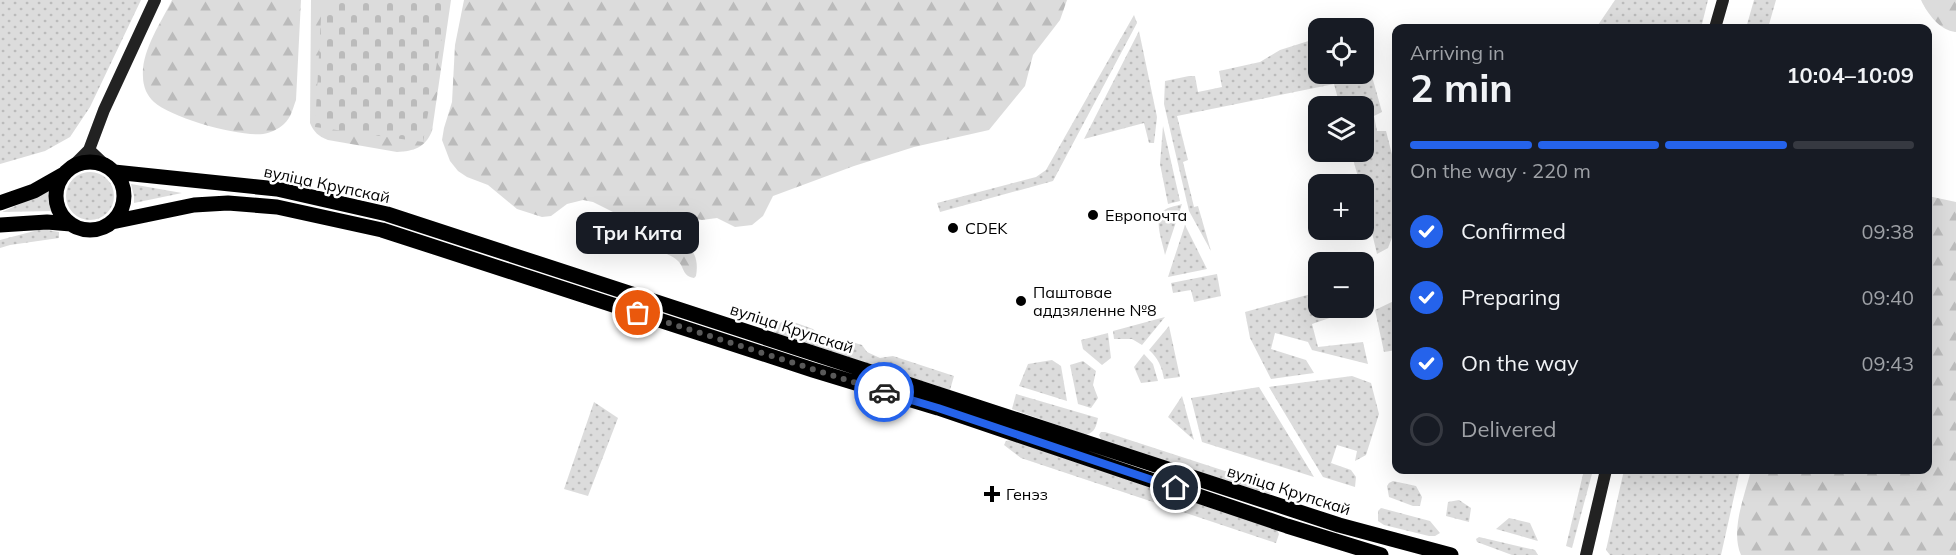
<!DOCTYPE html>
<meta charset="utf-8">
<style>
:root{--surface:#171b24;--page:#20242c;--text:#f1f3f6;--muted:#9ea1a6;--line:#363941;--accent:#2563eb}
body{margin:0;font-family:Mulish,sans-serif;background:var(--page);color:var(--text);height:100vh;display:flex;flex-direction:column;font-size:22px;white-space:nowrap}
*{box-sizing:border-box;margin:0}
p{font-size:20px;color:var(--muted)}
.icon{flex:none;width:33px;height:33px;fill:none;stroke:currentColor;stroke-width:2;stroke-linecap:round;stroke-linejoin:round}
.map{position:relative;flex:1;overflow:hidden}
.side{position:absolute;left:1392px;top:24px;width:540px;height:450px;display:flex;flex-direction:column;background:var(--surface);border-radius:12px;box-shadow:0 6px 24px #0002}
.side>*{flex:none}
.fabs{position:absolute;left:1308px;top:18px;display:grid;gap:12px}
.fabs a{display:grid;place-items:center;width:66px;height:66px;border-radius:12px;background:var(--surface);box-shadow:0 6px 24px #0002;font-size:30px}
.pin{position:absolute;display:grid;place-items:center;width:51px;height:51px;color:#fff;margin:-26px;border:3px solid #fff;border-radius:50%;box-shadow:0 2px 6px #0007}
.courier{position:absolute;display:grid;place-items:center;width:60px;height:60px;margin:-30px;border:4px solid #2563eb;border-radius:50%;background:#fff;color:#222;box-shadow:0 2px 8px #0007}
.bubble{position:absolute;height:42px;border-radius:12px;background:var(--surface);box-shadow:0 6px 24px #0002;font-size:20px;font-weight:700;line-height:42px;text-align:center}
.head em{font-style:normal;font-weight:700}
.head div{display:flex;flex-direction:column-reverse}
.head{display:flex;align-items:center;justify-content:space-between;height:102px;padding:0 18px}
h1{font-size:39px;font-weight:700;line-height:45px}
.bar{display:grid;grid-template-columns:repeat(4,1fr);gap:9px 6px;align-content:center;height:72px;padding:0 18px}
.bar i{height:8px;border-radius:4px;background:var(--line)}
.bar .active{background:var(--accent)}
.bar p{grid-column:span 4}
ol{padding:0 18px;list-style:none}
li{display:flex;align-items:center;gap:18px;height:66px}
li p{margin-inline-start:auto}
li .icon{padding:6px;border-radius:50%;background:var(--accent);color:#fff;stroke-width:4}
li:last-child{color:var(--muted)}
li i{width:33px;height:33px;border:3px solid var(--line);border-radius:50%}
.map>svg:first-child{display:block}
.grass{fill:url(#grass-dots)}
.forest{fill:url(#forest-firs)}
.cemetery{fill:url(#cemetery-stones)}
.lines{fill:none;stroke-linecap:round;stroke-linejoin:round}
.secondary{stroke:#222;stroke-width:12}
.primary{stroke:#000;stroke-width:15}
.done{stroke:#595959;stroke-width:6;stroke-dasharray:0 10.8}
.route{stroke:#2563eb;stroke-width:8}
.poi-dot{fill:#000;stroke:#fff;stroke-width:2}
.labels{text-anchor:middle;stroke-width:5;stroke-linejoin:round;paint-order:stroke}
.street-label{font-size:16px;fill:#000;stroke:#fff}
.poi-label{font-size:16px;fill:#000;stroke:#fff;text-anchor:start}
</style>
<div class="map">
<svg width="1956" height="555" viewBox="0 0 1956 555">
<defs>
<pattern id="grass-dots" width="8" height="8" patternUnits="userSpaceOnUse" patternTransform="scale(1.5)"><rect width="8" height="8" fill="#dcdcdc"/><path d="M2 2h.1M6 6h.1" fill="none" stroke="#bbb" stroke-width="1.8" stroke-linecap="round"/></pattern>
<pattern id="forest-firs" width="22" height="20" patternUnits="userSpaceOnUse" patternTransform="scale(1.5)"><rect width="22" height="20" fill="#dcdcdc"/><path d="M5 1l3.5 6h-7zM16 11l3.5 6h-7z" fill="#bbb"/></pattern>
<pattern id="cemetery-stones" width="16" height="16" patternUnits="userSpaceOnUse" patternTransform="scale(1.5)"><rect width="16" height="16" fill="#dcdcdc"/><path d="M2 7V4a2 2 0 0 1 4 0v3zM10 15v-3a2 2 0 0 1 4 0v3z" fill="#bbb"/></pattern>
</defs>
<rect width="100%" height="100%" fill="#fff"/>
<path class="grass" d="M0 0H141L90 107 70 137 45 151 0 164Z
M1615 0H1708L1701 28H1596Z
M1754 0H1776L1768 28H1746Z
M1134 15 1137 23 1053 181 940 212 937 203 1036 177 1046 170Z
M1139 31 1157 117 1154 143H1149L1144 123 1084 139Z
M1318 38V74H1364V54L1366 55 1382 112 1374 116 1377 131H1386L1396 170V227L1388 248 1377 254 1364 199V184H1360L1351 152H1364V106H1340L1334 84 1177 116 1188 160 1183 162 1194 207 1198 206 1211 251 1189 211 1164 104 1165 81 1189 76H1195L1198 92 1222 87 1219 71 1260 62 1280 50Z
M1163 126 1180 201 1168 204 1160 164Z
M66 196a24 24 0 1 1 48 0a24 24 0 1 1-48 0Z
M131 184 182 193 134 203V196Z
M49 191 53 211 2 212Z
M1182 204 1165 255C1163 243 1153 220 1163 211 1168 207 1176 206 1182 204Z
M1185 225 1207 269 1168 277Z
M42 229 59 232V238L10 245 0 248V240Z
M1217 274 1221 296 1194 302 1191 290 1173 293 1171 283Z
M1318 292V308H1352L1353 310 1312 324 1318 347 1363 342 1368 364 1312 350 1308 342 1275 333 1271 349 1306 360 1314 373 1271 379 1250 338 1245 312Z
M1396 300V350L1384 352 1375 310Z
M1165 317 1142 345 1132 339H1114L1113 331Z
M788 320 813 329 825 340 832 342 845 340 862 345 867 352 880 358 893 356 954 376 950 390 775 333 772 328 774 325Z
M1169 326 1180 377 1164 379C1162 367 1158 358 1149 350Z
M1108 333 1111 358 1102 365 1083 349 1081 340Z
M1144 354 1153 364 1158 381 1141 383 1134 367Z
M1052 360 1061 366 1067 401 1019 386 1028 364Z
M1083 361 1096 371 1093 385 1098 398 1091 408 1078 404 1070 365Z
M1352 376 1371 383 1379 414 1366 455 1355 461 1357 451 1337 445 1331 463 1351 470 1356 477 1355 487 1323 477 1269 387Z
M1259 387 1314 477 1202 442 1191 398Z
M1016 394 1098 418C1096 427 1095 432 1086 435L1012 409Z
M1182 396 1194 440 1168 417Z
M594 402 618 418 588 496 564 489Z
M1101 432H1105L1271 486 1274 492 1269 494 1102 441 1099 435Z
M1011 440 1277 530 1279 534 1276 543 1021 458 1004 445 1006 441Z
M1584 470H1593L1572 548 1566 546Z
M1624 470H1740L1721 555H1610L1606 550Z
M1393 481 1416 486 1422 497 1420 506H1413L1389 497 1387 486 1389 483Z
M1459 500 1471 508 1469 522 1446 516 1448 502Z
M1381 508 1430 521 1440 533 1435 536H1429L1384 525 1378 521V511Z
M1509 518 1530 523 1538 541 1496 529Z
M1479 537 1535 550 1538 555H1512L1477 542 1476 539Z"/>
<path class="forest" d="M172 0H301L296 100C293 108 291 118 284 124 279 129 270 133 263 134 240 137 171 118 154 102 147 96 143 86 143 77 141 51 161 23 172 0Z
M311 0H451L432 131C425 148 414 151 397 152L328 140C318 136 314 132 310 123Z
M464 0H1067L1060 20 1033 55 1025 86 989 130 914 147 854 166 773 196 763 216 752 225 735 227 717 218 702 220 677 216 633 218 621 216 593 202 583 200 567 204 551 216 542 217 517 209 488 185 467 177 458 171 450 161 442 140 444 128 452 102 455 45Z
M1921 0H1956V32C1939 30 1928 14 1921 0Z
M1928 196 1956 202V555H1741C1730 530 1745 495 1751 470H1928Z
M655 227C666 228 665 236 672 242 676 245 681 245 686 246 697 251 698 266 696 276L694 278C682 276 685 268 678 261 667 250 647 253 652 229Z"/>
<path class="cemetery" d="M322 0H448L423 142 315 127Z"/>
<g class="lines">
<path class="secondary" d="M1715 28 1723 0
M89 150 105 165
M73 166 89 150 104 110 155 0
M1586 555 1606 470"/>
<path class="primary" d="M56 196a34 34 0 1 1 68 0a34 34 0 1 1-68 0Z
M114 172 277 189 387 214 1339 525 1451 555
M0 203 34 191 64 174
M112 222 194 205 228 203 277 207 382 230 813 370 938 408 1287 526 1381 555
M0 225 47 222 71 224"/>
</g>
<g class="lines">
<path class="done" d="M638 313 884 392"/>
<path class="route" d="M884 392 938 408 1176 488"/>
</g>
<g class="poi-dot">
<circle cx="1093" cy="215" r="6"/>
<circle cx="953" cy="228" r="6"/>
<circle cx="1021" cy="301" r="6"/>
<path d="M989 485h6v6h6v6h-6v6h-6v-6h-6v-6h6z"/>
</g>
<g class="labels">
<g class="street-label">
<text transform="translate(327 184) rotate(12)" y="6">вуліца Крупскай</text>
<text transform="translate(792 328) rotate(18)" y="6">вуліца Крупскай</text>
<text transform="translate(1289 490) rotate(18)" y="6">вуліца Крупскай</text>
</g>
<g class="poi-label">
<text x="1105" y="221">Европочта</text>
<text x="965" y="234">CDEK</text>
<text x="1033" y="298">Паштовае<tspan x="1033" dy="18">аддзяленне №8</tspan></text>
<text x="1006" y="500">Генэз</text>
</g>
</g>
</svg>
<div class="fabs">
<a><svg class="icon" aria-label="locate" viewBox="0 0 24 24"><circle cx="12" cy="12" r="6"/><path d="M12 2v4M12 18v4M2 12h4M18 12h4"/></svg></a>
<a><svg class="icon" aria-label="layers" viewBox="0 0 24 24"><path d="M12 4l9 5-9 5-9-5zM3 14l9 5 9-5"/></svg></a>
<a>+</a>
<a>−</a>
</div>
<div class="pin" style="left:638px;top:313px;background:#ea580c"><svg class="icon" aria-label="bag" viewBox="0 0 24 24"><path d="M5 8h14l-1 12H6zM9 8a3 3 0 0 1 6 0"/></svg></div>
<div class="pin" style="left:1176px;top:488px;background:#1f2937"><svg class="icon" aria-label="home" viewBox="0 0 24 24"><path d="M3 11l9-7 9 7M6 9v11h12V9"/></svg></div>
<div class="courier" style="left:884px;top:392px"><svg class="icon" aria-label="car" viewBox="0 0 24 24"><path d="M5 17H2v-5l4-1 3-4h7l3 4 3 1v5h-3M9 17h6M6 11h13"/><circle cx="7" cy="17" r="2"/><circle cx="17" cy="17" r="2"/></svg></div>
<div class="bubble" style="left:576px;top:212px;width:123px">Три Кита</div>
<section class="side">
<div class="head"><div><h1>2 min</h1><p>Arriving in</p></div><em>10:04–10:09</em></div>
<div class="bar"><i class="active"></i><i class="active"></i><i class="active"></i><i></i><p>On the way · 220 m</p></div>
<ol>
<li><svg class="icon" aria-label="check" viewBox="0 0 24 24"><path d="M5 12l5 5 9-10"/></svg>Confirmed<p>09:38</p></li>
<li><svg class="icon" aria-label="check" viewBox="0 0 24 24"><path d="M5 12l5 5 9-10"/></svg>Preparing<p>09:40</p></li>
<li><svg class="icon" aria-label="check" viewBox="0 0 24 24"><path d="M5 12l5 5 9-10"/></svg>On the way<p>09:43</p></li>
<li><i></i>Delivered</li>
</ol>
</section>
</div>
